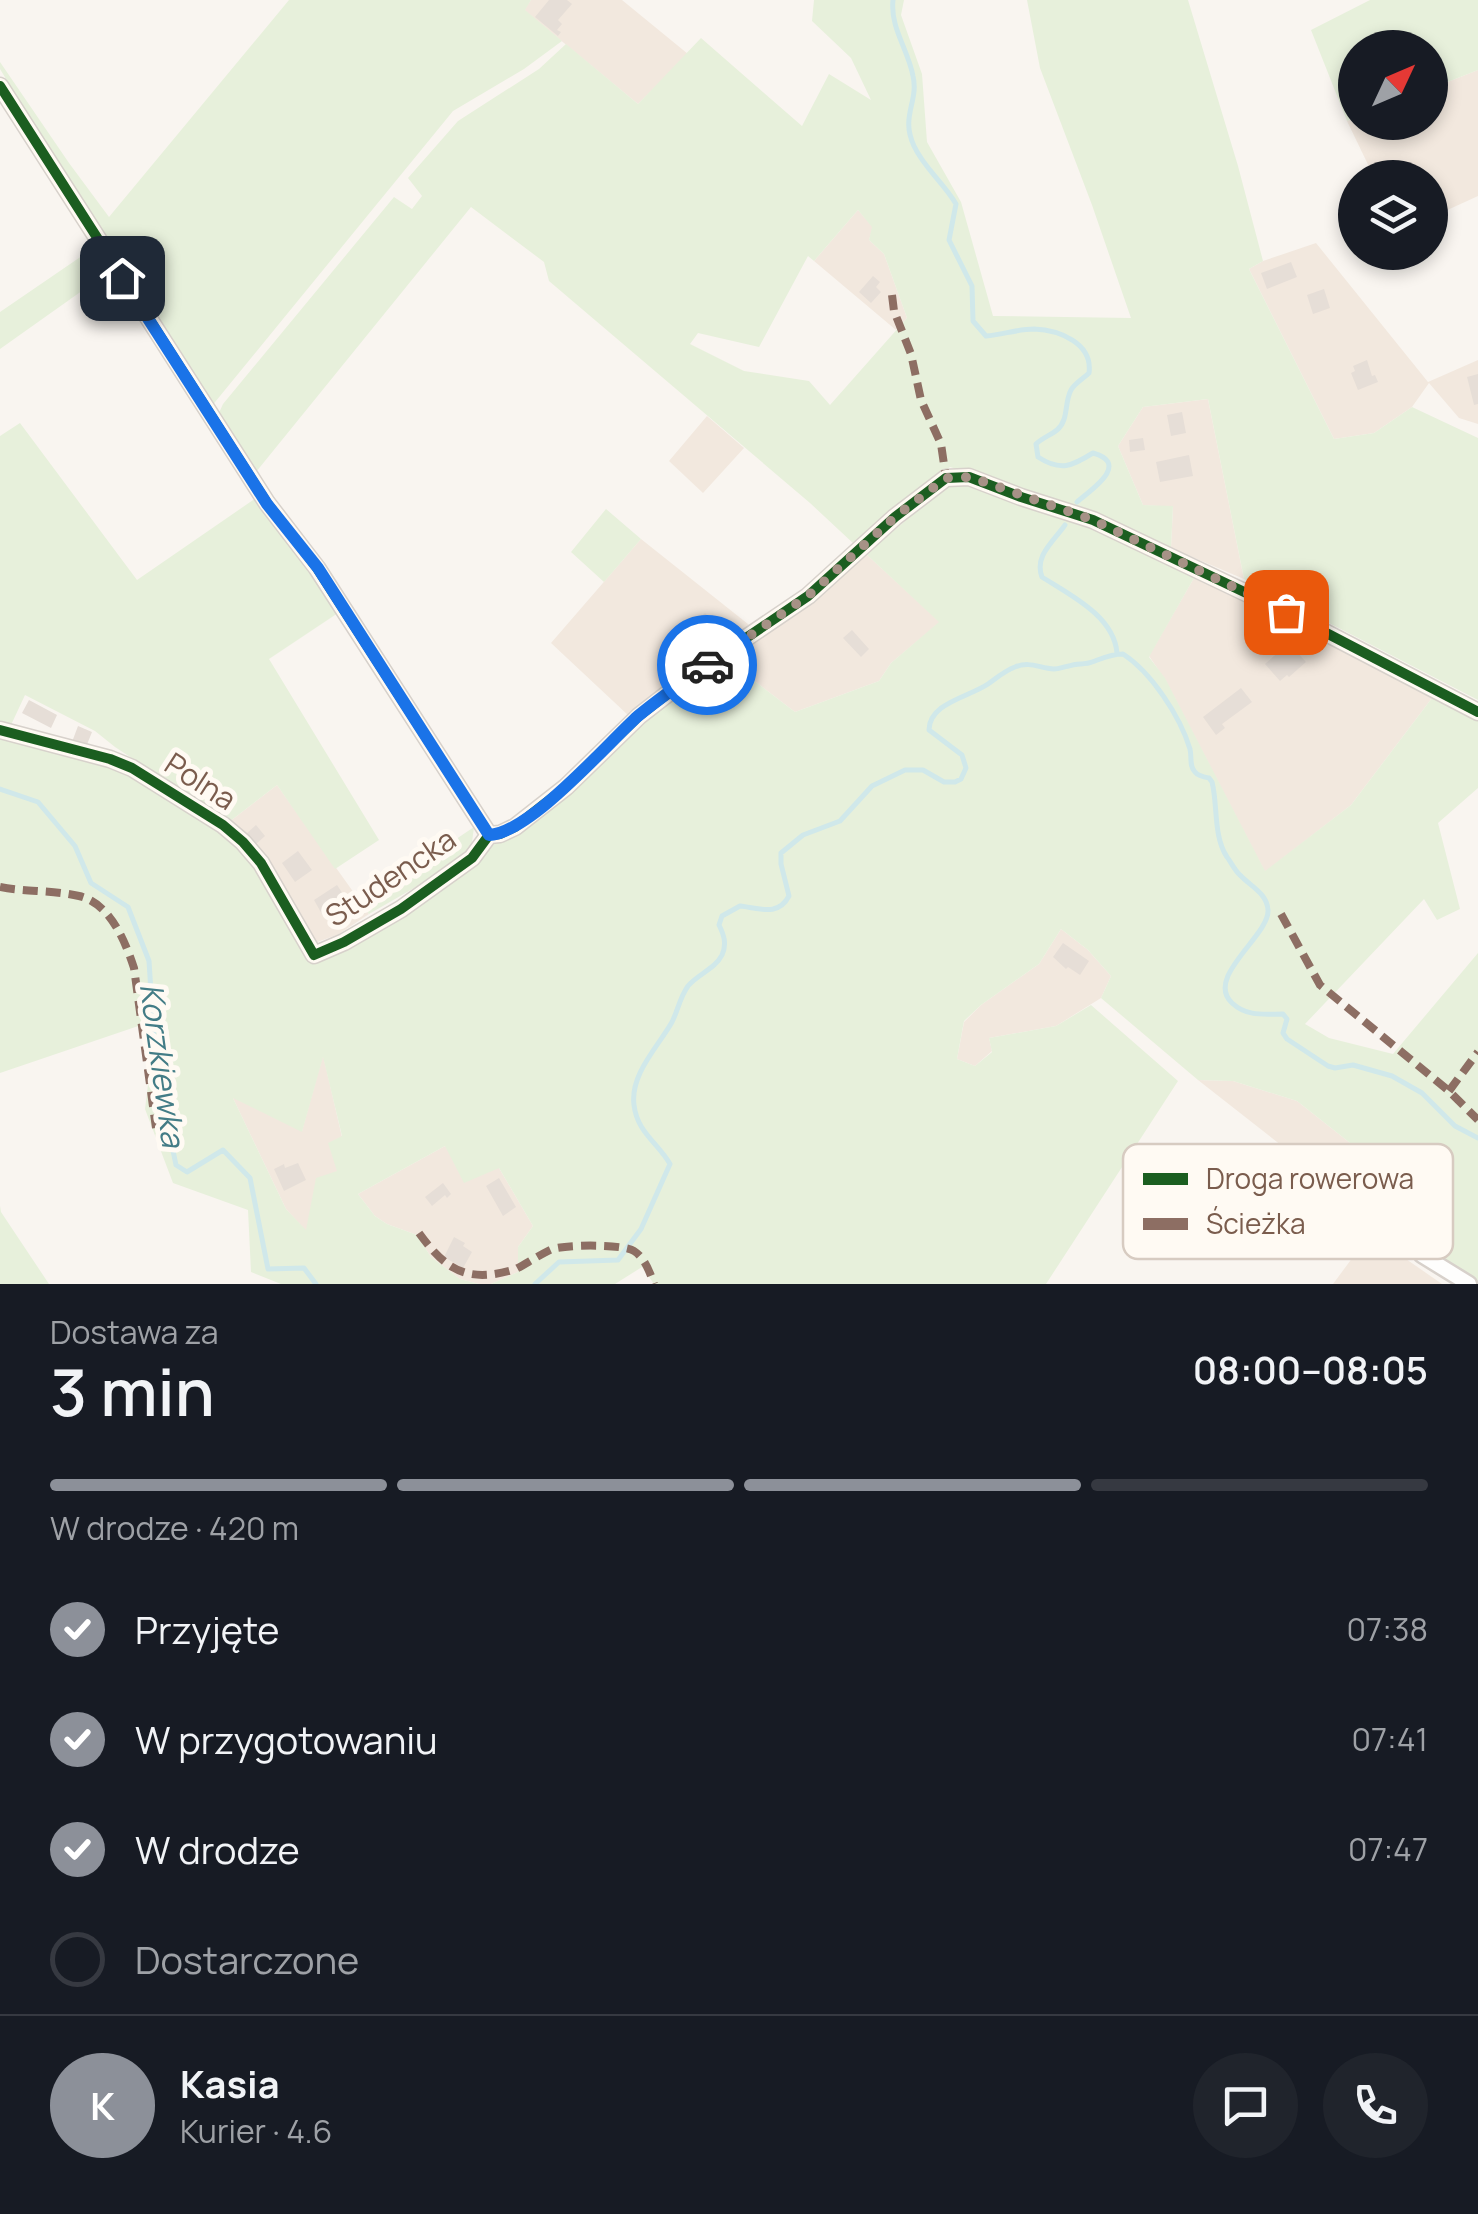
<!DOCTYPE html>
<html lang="pl">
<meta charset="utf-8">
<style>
:root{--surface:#171b24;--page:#20242c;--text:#f1f3f6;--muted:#9ea1a6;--line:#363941;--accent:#8c9099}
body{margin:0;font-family:Manrope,sans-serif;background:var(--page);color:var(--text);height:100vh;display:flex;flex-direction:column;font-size:38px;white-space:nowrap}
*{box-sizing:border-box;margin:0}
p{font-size:32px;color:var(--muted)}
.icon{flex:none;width:55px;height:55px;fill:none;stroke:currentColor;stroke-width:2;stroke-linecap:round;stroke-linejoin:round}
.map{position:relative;height:1284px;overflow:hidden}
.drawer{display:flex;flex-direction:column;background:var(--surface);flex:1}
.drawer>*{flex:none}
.needle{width:65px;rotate:46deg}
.fabs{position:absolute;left:1338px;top:30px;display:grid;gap:20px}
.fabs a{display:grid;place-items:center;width:110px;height:110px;border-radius:50%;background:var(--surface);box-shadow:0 5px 15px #0003;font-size:50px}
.pin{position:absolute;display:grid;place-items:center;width:85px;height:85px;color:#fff;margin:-42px;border-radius:20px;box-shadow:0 5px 15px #0006}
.courier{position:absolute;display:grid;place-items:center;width:100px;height:100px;margin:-50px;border:8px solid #1a73e8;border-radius:50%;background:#fff;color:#222;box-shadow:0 2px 12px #0007}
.summary em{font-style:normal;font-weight:600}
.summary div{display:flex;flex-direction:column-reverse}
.summary{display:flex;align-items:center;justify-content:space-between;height:170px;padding:0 50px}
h1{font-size:65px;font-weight:600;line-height:75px}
.bar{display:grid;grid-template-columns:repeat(4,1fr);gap:15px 10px;align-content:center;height:120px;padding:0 50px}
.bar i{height:12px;border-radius:8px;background:var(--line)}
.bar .active{background:var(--accent)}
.bar p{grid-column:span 4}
.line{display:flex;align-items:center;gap:25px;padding:0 50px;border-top:2px solid var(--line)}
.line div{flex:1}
.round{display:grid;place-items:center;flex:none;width:105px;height:105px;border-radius:52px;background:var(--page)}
ol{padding:0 50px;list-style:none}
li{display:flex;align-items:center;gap:30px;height:110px}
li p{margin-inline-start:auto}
li .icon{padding:10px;border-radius:50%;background:var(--accent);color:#fff;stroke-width:4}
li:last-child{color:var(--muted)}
li i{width:55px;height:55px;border:5px solid var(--line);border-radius:50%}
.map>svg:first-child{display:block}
.residential{fill:#f2e8de}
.green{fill:#e7f0db;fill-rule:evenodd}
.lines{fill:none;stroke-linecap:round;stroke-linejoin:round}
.stream{stroke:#d0e8ea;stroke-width:5}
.building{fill:#e6ded7}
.minor-casing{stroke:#d7d1cb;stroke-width:19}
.minor{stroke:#fefefd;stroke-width:14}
.quiet{stroke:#8d6e63;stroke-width:8;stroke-dasharray:15 8;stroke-linecap:butt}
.cycleway-casing{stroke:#fffaf3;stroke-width:16}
.cycleway{stroke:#1b5e20;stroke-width:10}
.done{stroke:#a69286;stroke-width:10;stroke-dasharray:0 18}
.route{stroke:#1a73e8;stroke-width:12}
.labels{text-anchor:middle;stroke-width:10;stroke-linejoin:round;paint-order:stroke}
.street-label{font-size:30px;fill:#7a5c4d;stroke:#fffaf3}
.water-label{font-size:32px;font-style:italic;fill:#437c86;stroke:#fffaf3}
.key{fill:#fffaf3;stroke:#d7cbc1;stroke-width:2.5}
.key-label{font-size:28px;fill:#7a5c4d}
</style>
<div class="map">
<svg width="1478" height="1284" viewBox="0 0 1478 1284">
<rect width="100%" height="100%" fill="#f9f5f0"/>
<path class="residential" d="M531 0H622L688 54 638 104 524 10Z
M1478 70V196L1430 218V178L1374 177 1347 121 1355 118V122H1430V89Z
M858 210 873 227 869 240 884 254 907 318 896 330 814 261Z
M1316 243 1428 382 1478 360V424L1459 418 1429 383 1412 407 1374 433 1334 439 1249 269 1263 261Z
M1208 399 1244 579 1171 548 1173 507 1143 505 1118 446 1143 407Z
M707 416 744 448 703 493 669 461Z
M641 539 753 628 629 716 551 643Z
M866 554 940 622 891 663 879 681 795 712 727 660 804 605Z
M1194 578 1435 694 1351 805 1265 872 1166 681 1149 656Z
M277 785 369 914 339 934 315 943 229 822Z
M1061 929 1088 950 1111 976 1101 998 1056 1026 989 1038 992 1051 975 1066 957 1059 964 1022 981 1005 1039 964Z
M323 1055 342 1137 337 1171 306 1231 286 1209 232 1096 302 1131Z
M1198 1080 1233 1081 1297 1101 1364 1154 1375 1201 1365 1211Z
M445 1146 499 1168 533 1226 518 1247V1272L491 1284H479L460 1279 431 1257 417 1235 387 1224 375 1216 358 1194Z
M1370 1234 1442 1284H1333Z"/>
<path class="green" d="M289 0H531L525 10 562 41 524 69 453 111 211 407 98 231 0 69V62L69 163 109 217Z
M814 0H904L901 15 922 74 927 142 961 202 993 316 1131 318 1092 205 1040 68 1027 0H1188L1238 166 1263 261 1249 269 1334 439 1374 433 1412 407 1478 438V700L1244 579 1208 399 1143 407 1118 446 1143 505 1173 506 1171 548 1095 515 1087 525 1194 578 1149 657 1165 678 1265 871 1351 805 1435 694 1478 716V788L1438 823 1460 909 1437 920 1424 899 1305 1024 1329 1038 1393 1054 1478 953V1283L1442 1260 1441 1251 1418 1234 1410 1242 1365 1211 1375 1201 1364 1154 1297 1101 1233 1081 1198 1080 1101 998 1111 976 1088 950 1061 929 1039 964 981 1005 964 1021 957 1059 975 1066 992 1052 989 1038 1056 1026 1091 1005 1178 1081 1046 1284H654L642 1267 615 1284H491L518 1272V1247L533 1226 499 1168 464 1183 445 1146 358 1194 375 1216 387 1224 417 1235 431 1257 460 1279 479 1284H281L251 1272 248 1210 173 1183 145 1109 156 1020 0 1073V735L91 759 143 781 235 840 254 862 306 959 325 960 477 863 492 843 516 833 645 721 727 660 795 712 879 681 891 663 939 622 866 554 955 479 1067 517 1068 503 950 467 854 544 810 503 549 281 544 262 471 207 256 472 239 450 218 415 223 404 394 197 412 209 422 196 408 178 458 121 539 69 566 44 638 104 701 38 802 126 829 74 871 100 851 58 812 21ZM858 210 872 227 869 240 884 254 907 318 830 405 809 381 744 371 690 344 698 333 759 347 808 256 814 261ZM323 1057 342 1136 328 1143 337 1171 316 1178 306 1230 286 1209 233 1098 302 1132Z
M1370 0H1478V70L1430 89V48H1355V118L1347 121 1311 30Z
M95 247 110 271 0 349V312Z
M20 423 137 580 256 498 308 567 338 613 269 659 379 840 335 869 277 785 229 822 115 747 95 731 25 695 11 725 0 724V436Z
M606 509 641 539 604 582 571 552Z
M474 827 471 850 454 865 369 914 361 903Z
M0 1206 1 1212 49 1284H0Z"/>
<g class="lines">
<path class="stream" d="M893 0C890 28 908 49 913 76 919 102 900 116 914 146 924 168 944 183 956 204L949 240 972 286 973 321 986 336C1002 335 1017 329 1034 329 1059 330 1093 343 1089 373 1083 379 1075 383 1071 390 1064 403 1069 420 1057 430 1051 435 1042 438 1036 444L1038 457C1061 472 1072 466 1093 453 1132 464 1089 491 1077 502
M1065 525C1053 542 1034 556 1042 577 1070 595 1114 616 1117 653
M0 789 38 802 75 846 91 883 128 907 149 961 156 1069 176 1165 187 1172 223 1150 250 1178 268 1269 304 1268 316 1284
M535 1284 559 1262 618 1260 641 1229 670 1164C658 1143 637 1132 634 1105 630 1074 658 1047 672 1022 678 1010 680 997 688 986 698 974 715 969 722 955 727 944 724 935 719 925L722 916 740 906C759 908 778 917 789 896L781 864V853L803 835 840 821 872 786 905 770H923L944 782H955L961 779 966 768 962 755 929 730C929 703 969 697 988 684 997 678 1004 671 1015 667 1030 661 1039 668 1054 669 1060 669 1062 667 1069 666 1077 663 1085 665 1092 662 1103 658 1111 654 1123 654 1151 672 1180 716 1190 749 1192 757 1189 766 1195 772 1198 776 1204 777 1209 778L1212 782C1218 805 1213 836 1227 857 1231 862 1235 871 1240 875 1250 886 1267 893 1268 910 1270 935 1204 977 1232 1003 1247 1017 1264 1014 1283 1014L1287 1019 1283 1033 1287 1039 1328 1066 1335 1068 1353 1065 1392 1076 1422 1093 1455 1126 1478 1138"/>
</g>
<path class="building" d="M549 0H567L572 4 558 20 562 24 557 30 561 32 558 36 535 17Z
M1291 262 1297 277 1267 289 1261 273Z
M873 276 880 282 876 287 881 292 871 303 859 292Z
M1324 289 1330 308 1313 314 1307 295Z
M1367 360 1372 376 1375 375 1378 382 1358 390 1351 373 1355 371 1353 366Z
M1478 374V404L1474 405 1467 377Z
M1182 412 1186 433 1171 436 1167 415Z
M1143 438 1145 450 1130 452 1129 440Z
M1189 455 1193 476 1160 482 1156 462Z
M705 613 727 636 712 649 690 627Z
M852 630 869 649 861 657 843 638Z
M1286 639 1291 645 1293 642 1301 651 1298 653 1306 662 1289 677 1287 675 1280 681 1265 664 1282 649 1279 645Z
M679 644 696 662 682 675 664 658Z
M1241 688 1252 702 1222 724 1225 728 1216 735 1203 717Z
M29 700 57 715 51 728 22 713Z
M78 726 92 732 86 747 72 742Z
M256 825 265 836 255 845 246 834Z
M298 851 312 870 295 882 282 863Z
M337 885 347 900 323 916 314 900Z
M1063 943 1089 961 1080 975 1068 967 1066 969 1053 957Z
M298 1163 306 1180 284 1191 274 1169 284 1164 285 1168Z
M499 1178 516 1207 503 1216 486 1186Z
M443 1183 451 1194 447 1198 445 1195 432 1206 425 1197Z
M454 1237 465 1243 463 1246 472 1252 463 1268 444 1257Z"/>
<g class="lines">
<defs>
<path id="minor" d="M0 86 267 503 317 568 489 835
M0 730 110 759 132 768 223 825 243 842 261 863 314 955 344 942 401 909 472 858 489 835 500 834 515 827 566 787 639 716 693 674 808 596 895 517 946 478 969 477 1021 497 1093 520 1286 612 1478 712
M1422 1255 1469 1284"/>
</defs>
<use href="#minor" class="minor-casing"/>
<use href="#minor" class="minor"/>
<path class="quiet" d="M892 295 894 311 911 354 921 400 941 444 946 478
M0 887C26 892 53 890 79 896 110 903 125 941 134 968L156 1128
M1281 914 1320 985 1449 1091 1478 1120
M1449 1091 1478 1052
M419 1233C446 1270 467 1284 516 1269 527 1263 538 1256 550 1250 562 1244 624 1244 634 1251 645 1258 650 1273 654 1284"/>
<defs>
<path id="cycleway" d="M0 86 267 503 317 568 489 835
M0 730 110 759 132 768 223 825 243 842 261 863 314 955 344 942 401 909 472 858 489 835 500 834 515 827 566 787 639 716 693 674 808 596 895 517 946 478 969 477 1021 497 1093 520 1286 612 1478 712"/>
</defs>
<use href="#cycleway" class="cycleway-casing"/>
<use href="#cycleway" class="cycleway"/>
</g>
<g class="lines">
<path class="done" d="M707 665 808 596 895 517 946 478 970 477 1093 520 1286 612"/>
<path class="route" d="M122 278 267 504 318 568 489 835C530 833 606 745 638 716 660 698 684 681 707 665"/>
</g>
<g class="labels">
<g class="street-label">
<text transform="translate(200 782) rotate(33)" y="10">Polna</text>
<text transform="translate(391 878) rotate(-34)" y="10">Studencka</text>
</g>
<g class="water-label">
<text transform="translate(162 1065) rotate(82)" y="11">Korzkiewka</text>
</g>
</g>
<rect x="1123" y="1144" width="330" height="115" rx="15" class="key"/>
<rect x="1143" y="1173" width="45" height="12" fill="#1b5e20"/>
<rect x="1143" y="1218" width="45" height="12" fill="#8d6e63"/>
<g class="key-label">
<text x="1206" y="1189">Droga rowerowa</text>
<text x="1206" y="1234">Ścieżka</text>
</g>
</svg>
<div class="fabs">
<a><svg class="needle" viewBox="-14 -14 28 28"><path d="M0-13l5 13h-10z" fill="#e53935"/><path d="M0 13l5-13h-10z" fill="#9ea1a6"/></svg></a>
<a><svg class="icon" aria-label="layers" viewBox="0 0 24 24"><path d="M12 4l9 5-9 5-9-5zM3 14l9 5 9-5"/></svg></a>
</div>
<div class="pin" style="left:1286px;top:612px;background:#ea580c"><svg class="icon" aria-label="bag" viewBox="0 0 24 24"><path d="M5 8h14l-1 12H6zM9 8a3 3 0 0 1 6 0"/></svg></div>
<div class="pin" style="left:122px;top:278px;background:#1f2937"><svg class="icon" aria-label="home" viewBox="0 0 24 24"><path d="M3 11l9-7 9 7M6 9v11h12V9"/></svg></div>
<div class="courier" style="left:707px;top:665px"><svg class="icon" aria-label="car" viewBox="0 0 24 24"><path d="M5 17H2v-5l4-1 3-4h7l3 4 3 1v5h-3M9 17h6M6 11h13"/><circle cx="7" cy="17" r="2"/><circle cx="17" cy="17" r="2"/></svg></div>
</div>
<section class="drawer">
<div class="summary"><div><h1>3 min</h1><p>Dostawa za</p></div><em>08:00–08:05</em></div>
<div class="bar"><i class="active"></i><i class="active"></i><i class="active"></i><i></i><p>W drodze · 420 m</p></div>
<ol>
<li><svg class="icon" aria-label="check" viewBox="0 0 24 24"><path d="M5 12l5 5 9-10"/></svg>Przyjęte<p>07:38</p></li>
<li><svg class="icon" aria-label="check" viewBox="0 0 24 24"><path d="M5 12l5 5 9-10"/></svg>W przygotowaniu<p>07:41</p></li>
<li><svg class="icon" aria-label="check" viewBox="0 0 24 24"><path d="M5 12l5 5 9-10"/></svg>W drodze<p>07:47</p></li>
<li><i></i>Dostarczone</li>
</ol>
<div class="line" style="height:180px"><b class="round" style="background:var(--accent);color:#fff">K</b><div><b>Kasia</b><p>Kurier · 4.6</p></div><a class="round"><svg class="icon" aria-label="chat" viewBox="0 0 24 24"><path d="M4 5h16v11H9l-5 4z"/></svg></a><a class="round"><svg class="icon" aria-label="phone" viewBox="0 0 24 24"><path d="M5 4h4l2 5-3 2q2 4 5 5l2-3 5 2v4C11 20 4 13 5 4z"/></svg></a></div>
</section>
